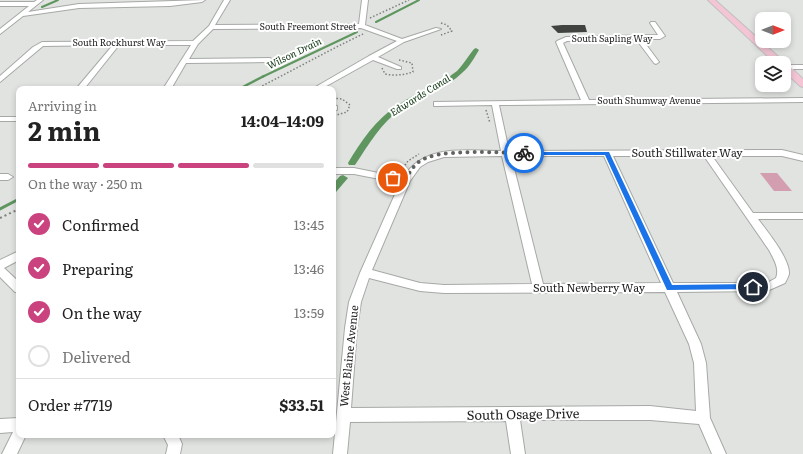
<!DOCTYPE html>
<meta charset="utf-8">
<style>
:root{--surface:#fff;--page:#f6f6f6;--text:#222;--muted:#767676;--line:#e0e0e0;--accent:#ca427e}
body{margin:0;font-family:Literata,serif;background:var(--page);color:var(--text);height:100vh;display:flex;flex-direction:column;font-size:15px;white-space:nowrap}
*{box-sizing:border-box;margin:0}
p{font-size:13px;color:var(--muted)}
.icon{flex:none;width:22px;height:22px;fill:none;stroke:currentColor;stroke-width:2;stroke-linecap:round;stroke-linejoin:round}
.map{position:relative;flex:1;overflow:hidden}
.side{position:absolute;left:16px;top:86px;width:320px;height:352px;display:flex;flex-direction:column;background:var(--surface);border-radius:8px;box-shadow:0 2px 6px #0003}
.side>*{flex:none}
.needle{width:26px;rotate:90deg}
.controls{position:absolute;left:755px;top:12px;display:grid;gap:8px}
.controls a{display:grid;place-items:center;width:36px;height:36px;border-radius:8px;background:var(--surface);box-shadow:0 2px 6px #0003;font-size:20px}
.pin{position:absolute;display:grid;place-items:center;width:34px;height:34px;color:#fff;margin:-17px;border:2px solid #fff;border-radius:50%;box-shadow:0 1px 4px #0007}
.courier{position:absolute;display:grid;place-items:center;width:40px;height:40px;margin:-20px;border:3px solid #1a73e8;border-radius:50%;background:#fff;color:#222;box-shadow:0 1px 5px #0007}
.summary em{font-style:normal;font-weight:700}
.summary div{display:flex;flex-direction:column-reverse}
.summary{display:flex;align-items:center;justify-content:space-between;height:68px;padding:0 12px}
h1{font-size:26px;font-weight:700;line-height:30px}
.bar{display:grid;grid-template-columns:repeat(4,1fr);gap:6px 4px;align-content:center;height:48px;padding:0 12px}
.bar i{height:5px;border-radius:3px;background:var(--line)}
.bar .selected{background:var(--accent)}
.bar p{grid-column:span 4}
.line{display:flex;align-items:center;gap:10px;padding:0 12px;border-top:1px solid var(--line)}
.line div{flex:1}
ol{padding:0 12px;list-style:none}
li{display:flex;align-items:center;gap:12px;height:44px}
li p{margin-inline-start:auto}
li .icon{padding:4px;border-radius:50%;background:var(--accent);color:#fff;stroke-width:4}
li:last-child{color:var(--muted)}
li i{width:22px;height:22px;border:2px solid var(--line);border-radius:50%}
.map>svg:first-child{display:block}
.green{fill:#d39eb0}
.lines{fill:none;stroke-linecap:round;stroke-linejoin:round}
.stream-far2{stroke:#5f9660;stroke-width:2}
.stream-far1{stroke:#5f9660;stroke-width:2.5}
.stream{stroke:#5f9660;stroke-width:3}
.canal{fill:#5f9660;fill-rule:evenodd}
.building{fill:#404340}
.minor-casing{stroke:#a6a9a6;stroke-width:2}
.major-casing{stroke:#c0c0c0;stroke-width:2}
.path-far1{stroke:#7e807e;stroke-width:1.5;stroke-dasharray:1.5 2;stroke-linecap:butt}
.path{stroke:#7e807e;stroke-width:2;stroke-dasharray:2 3;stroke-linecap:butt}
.minor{fill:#fff;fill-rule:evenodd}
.major{fill:#f4c5d5;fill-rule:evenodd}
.route{fill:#1a73e8}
.done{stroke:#616361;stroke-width:4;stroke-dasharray:0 7.2}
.labels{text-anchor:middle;stroke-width:4;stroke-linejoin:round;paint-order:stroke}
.far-street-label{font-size:9px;fill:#1d1e1d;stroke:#fff}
.far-water-label{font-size:10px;font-style:italic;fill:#0c340f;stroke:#fff}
.street-label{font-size:11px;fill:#1d1e1d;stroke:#fff}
.near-street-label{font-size:13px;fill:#1d1e1d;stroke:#fff}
</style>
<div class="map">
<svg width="803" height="454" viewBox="0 0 803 454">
<rect width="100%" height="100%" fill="#e0e3e0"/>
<path class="green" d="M760 173H777L792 191H774Z"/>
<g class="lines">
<path class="stream-far2" d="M42 7 58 0
M376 22 419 0
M262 77 357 32"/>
<path class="stream-far1" d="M239 89 264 76"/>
<path class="stream" d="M0 209 19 199"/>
<path class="canal" d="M476 48 479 50C474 58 470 66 463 72 446 89 421 95 402 108 381 123 369 144 355 165H349L348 163C361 141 376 119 398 105 416 92 439 85 457 71 464 64 468 56 474 49Z
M343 175 348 178 336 192 333 193V184L340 176Z"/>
</g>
<path class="building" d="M562 25H585L587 32 558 33 551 26Z"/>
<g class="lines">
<defs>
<path id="minor" d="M37 0H43L28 12 79 4 205 0 202 2 170 6 79 8 23 16 0 34V29L29 6H0V2H34Z
M224 0H230L215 25 359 24 362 0H368L365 25 402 39 436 28 441 29 404 42 378 57 401 67V69H397L373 60 321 89H312L369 56 397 41 361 28 213 29 198 44 189 59 270 58 273 60 270 62 186 63 171 89H163L191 45H119L84 89H76L113 45 43 46 0 82V76L33 47 42 42 193 41 209 26Z
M651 22H655L665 36 660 39H642L659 62 656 64 654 63 636 39 567 41 563 43 589 100 803 98V102L499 105 509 151 782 150 803 155V161L782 156H712L753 213H803V219H758C767 231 790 259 789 274 788 277 786 281 785 283L767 291 677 292 701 344 706 363 710 418 726 454H712L699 424 650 420H520L525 454H511L506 421 350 422 347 454H333L345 328 349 302 360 273 400 183 354 174H333V168H354L403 178C424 143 466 151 501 151L492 105 437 106H434V102L581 100 556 42 557 41 566 37 658 35 650 23ZM502 156 532 284 444 285 420 283 372 270 410 181 420 167 428 162 444 157ZM511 156H604L661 283 543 284ZM613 156H704L769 250C773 258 780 268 776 278L767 283H673ZM369 278 420 291 444 293 665 292 689 344 694 363 696 411 650 406 351 408 357 328 361 302Z
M784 65H803V69H785Z
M333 105 337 106V110H333Z
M0 117H19V121H0Z
M0 174H8L13 177 8 180H0Z
M19 251V260L4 268 19 282V293L15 292 0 277V260Z
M19 418V435H26L17 454H2L13 432 0 433V419Z
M163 435H178L182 444 180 454H166L168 445Z"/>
<path id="major" d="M708 0H715L783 61 784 63H775Z
M784 64H787L803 79V87L800 86 784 71Z"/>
</defs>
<use href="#minor" class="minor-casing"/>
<use href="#major" class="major-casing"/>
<path class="path-far1" d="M370 18 409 0
M441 23 447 25 452 31 441 35
M382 68 385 74C395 76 403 75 413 72L412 63 399 60
M256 89C292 71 327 51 363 34
M333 98 342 99 350 105 347 112 333 116
M486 110 490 123
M401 171 408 161 419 154"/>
<path class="path" d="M0 218 19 209"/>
<use href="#minor" class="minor"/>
<use href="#major" class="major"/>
</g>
<path class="route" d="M522 152H609L672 285 753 284 755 285V289L667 290 605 155H524L522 154Z"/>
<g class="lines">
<path class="done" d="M393 178 405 181C409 173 413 166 420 161 439 148 499 153 524 153"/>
</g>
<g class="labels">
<g class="far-street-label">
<text x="308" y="30">South Freemont Street</text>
<text x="612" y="42">South Sapling Way</text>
<text x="119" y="46">South Rockhurst Way</text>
<text x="649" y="104">South Shumway Avenue</text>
</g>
<g class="far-water-label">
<text transform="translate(294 53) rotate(-26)" y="4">Wilson Drain</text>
<text transform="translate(420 95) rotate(-32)" y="4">Edwards Canal</text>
</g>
<g class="street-label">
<text x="687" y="157">South Stillwater Way</text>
<text x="589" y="292">South Newberry Way</text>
<text transform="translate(349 356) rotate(-84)" y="4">West Blaine Avenue</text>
</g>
<g class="near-street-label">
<text transform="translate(523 414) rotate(-1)" y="5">South Osage Drive</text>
</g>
</g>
</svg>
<div class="controls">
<a><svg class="needle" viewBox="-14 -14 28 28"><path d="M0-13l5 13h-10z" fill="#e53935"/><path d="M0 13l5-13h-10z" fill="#767676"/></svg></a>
<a><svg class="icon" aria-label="layers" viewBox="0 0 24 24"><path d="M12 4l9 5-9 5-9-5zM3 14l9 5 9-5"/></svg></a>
</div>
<div class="pin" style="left:393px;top:178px;background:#ea580c"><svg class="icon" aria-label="bag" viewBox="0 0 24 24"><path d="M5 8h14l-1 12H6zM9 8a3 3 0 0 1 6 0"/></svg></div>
<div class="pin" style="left:753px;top:287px;background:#1f2937"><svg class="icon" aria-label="home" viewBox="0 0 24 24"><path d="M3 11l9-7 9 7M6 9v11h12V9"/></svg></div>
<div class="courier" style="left:524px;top:153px"><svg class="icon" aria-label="bike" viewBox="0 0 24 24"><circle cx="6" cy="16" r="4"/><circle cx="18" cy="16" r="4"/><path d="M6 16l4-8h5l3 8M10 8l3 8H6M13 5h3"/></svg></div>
<section class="side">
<div class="summary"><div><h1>2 min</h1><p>Arriving in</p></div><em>14:04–14:09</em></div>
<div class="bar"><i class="selected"></i><i class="selected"></i><i class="selected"></i><i></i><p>On the way · 250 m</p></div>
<ol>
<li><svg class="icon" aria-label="check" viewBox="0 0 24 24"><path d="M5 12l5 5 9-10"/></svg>Confirmed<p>13:45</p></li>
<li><svg class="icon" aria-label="check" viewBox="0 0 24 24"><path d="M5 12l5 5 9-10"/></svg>Preparing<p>13:46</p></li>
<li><svg class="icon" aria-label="check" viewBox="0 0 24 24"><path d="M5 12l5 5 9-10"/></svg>On the way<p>13:59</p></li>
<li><i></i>Delivered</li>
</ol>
<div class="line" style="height:52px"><div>Order #7719</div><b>$33.51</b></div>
</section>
</div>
